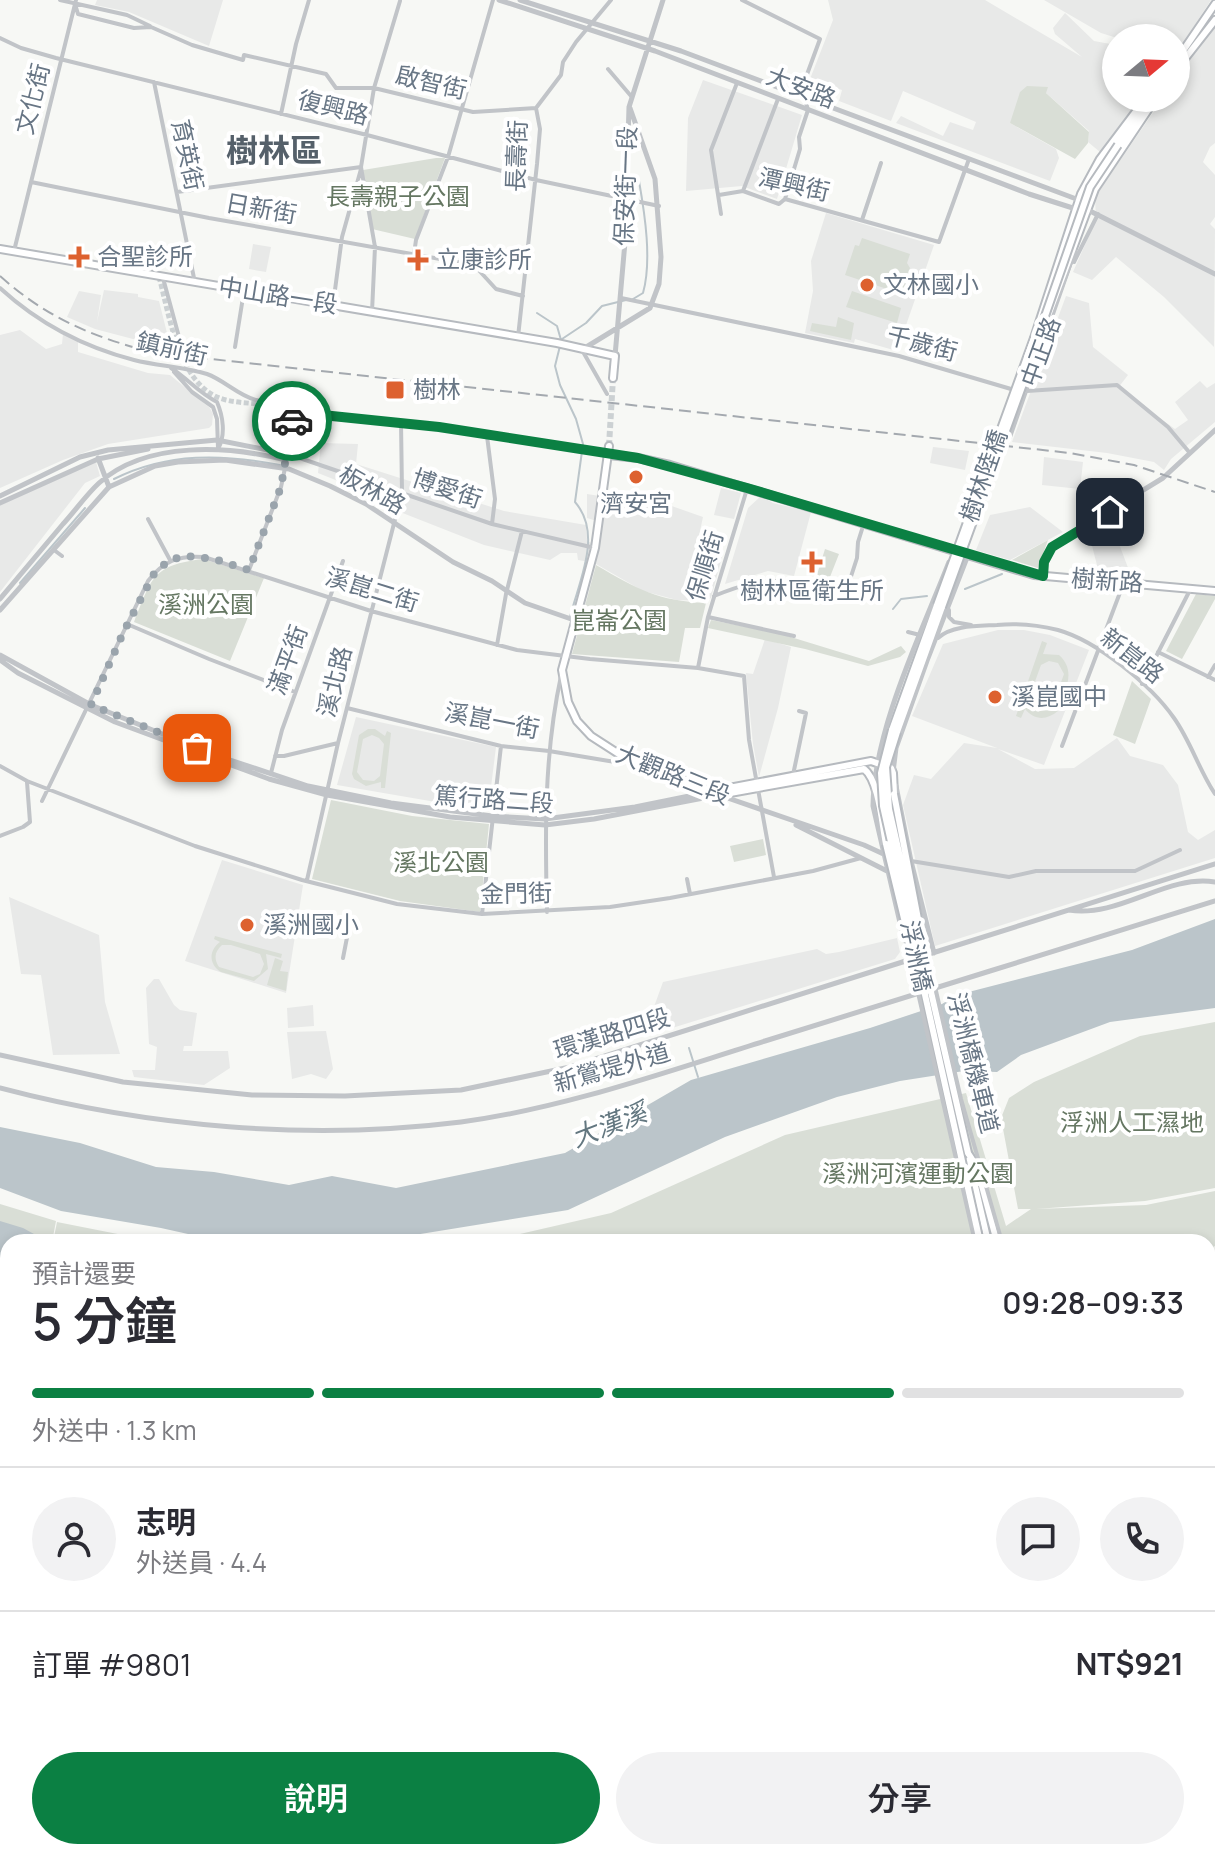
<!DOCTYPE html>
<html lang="zh-TW">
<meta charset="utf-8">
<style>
:root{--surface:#fff;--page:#f2f2f3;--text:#2b2b33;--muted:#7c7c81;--line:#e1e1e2;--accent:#0b8043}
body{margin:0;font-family:Manrope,"Noto Sans TC",sans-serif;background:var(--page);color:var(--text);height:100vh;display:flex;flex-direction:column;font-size:30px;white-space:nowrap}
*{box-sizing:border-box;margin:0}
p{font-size:26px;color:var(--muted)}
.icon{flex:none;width:44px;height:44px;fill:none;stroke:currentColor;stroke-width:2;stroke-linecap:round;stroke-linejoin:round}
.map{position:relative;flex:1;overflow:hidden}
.details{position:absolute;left:0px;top:1234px;width:1216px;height:626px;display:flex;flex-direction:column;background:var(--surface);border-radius:24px 24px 0 0;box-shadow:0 4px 12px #0003}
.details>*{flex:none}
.needle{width:52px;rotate:71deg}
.buttons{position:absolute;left:1102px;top:24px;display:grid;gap:16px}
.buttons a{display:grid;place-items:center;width:88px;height:88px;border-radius:50%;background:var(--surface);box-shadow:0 4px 12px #0003;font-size:40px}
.pin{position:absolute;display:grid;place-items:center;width:68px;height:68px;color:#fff;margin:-34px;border-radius:16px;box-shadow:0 4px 12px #0006}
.courier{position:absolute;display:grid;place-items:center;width:80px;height:80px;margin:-40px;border:6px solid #0b8043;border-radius:50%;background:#fff;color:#222;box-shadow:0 2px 10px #0007}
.head em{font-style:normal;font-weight:600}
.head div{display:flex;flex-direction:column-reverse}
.head{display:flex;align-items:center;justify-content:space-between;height:136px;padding:0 32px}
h1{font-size:52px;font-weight:600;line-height:60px}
.bar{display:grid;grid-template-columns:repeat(4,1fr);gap:12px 8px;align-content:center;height:96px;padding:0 32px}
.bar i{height:10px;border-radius:6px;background:var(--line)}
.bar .on{background:var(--accent)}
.bar p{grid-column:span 4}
.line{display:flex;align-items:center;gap:20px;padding:0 32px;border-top:2px solid var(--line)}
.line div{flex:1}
.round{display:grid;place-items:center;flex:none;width:84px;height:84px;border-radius:42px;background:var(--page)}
.button{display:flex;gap:16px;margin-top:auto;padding:16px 32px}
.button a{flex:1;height:92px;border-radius:48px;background:var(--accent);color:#fff;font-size:32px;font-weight:600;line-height:92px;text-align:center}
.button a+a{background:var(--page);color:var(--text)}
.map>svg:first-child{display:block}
.built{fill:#e8e9e8}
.green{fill:#d9ded6;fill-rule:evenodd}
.water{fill:#bbc5ca}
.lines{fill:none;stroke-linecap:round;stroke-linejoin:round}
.stream{stroke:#bbc5ca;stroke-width:2}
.tertiary-tunnel{stroke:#ccd1d3;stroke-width:5;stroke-dasharray:5 2.5;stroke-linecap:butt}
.secondary-tunnel{stroke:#ccd1d3;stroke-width:6;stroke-dasharray:6 3;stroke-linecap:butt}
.secondary-casing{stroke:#b6babf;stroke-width:10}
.primary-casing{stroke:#b6babe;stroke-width:11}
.trunk-casing{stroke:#b6b9bc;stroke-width:12}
.minor{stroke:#c1c4c8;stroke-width:4}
.tertiary{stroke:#c1c4c8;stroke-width:5}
.secondary{stroke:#fff;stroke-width:6}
.primary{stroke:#fff;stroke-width:7}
.trunk{stroke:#fff;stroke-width:8}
.rail{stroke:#a4a9af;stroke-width:2;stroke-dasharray:12 6;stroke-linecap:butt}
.secondary-bridge-casing{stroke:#b6babf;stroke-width:10;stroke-linecap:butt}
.minor-bridge{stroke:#c1c4c8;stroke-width:4}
.secondary-bridge{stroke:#fff;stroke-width:6}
.done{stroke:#9aa4ac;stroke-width:8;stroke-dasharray:0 14.4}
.route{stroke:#0b8043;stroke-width:10}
.poi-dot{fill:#dd612f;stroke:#fff;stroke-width:3}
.labels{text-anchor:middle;stroke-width:8;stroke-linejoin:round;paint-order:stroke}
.street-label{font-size:24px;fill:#687685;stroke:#fff}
.park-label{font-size:24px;fill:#657762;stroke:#fff}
.poi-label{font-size:24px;fill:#687685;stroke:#fff;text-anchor:start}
.water-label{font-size:26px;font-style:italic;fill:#637780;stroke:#fff}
.district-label{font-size:32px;font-weight:bold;fill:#55606a;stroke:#fff}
</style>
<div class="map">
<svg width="1215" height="1859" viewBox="0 0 1215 1859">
<rect width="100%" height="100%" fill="#f7f8f5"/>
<path class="built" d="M97 0H223L209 46 129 12 95 5Z
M828 0H985L1082 57 1055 34 1053 28 1065 13 1094 41 1116 45V98H1141L1100 152 1088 142 1089 131 1046 93 1010 123 1056 149 1059 158 1050 181 896 123 901 116 943 136 950 122 973 130 976 122 903 91 891 121 839 101 842 90 810 79 833 20Z
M1044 0H1211L1176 54V38H1117L1101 33Z
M1215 24V143L1210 147 1203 162 1215 175V217L1210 224 1215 229 1214 347 1164 297 1116 257 1092 280 1073 272 1096 220 1095 197 1163 98H1176V80Z
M703 80 802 115 777 199 742 186 686 191 688 118Z
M826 213 934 245 897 351 855 339 854 343 805 333 813 291 811 261Z
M253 244 271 247 266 272 249 269Z
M104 290 138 294V297L159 301 170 345 133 339 95 329 67 317 79 291 101 295 97 322Z
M1066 296 1089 303 1093 347 1128 375 1118 388 1175 429 1188 420 1175 402 1200 381 1207 388 1215 383V422L1171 459 1164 470 1154 462 1107 453 1012 442Z
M20 330 46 349 62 344 63 334 78 342V352L148 373 170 375 210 408 213 414 212 425 209 428 108 444 63 460 0 488V335Z
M321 443 358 444 356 464 504 511 586 525 587 541 594 544 590 562 578 560 577 553H561L550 560 484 545 395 510 368 493 318 473Z
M933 447 969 451 965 470 930 463Z
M1044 457 1083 462 1080 489 1042 485Z
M96 462 100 476 85 483 0 592V505Z
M721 488 741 493 734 519 714 515Z
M607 492 646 497 703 517 697 545 723 553 711 598 706 601 677 600 643 591 596 564 600 522 587 518V494L606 497Z
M761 496 773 503 811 512 794 576 768 571 725 584 748 508Z
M1030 507 1063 532 1010 560 976 550 990 515Z
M1110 520 1130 573H1099L1089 534Z
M998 630H1024L1050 635 1089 650 1044 765 998 749 1035 769 1074 768 1117 738 1130 756 1163 765 1178 785 1188 832 1198 840 1215 830V858L935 946 903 805 914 775 931 779 964 743 997 748 912 716 943 644Z
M765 639 791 647 778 708 759 777 753 744 746 673 753 674Z
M356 717 496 747 488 811 337 785Z
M222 860 303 885 286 993 185 961Z
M9 897 99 935 105 1002 120 1054 53 1055 41 975 21 974Z
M897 938 900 952 895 959 643 1037 663 982 817 949 826 954 839 952Z
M154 979H159L174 1005 180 1010 197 1013 192 1046H184L183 1051H228L230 1068 204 1085 134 1077 132 1070H155L157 1047 149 1044 146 988Z
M313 1005 314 1026 288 1028 287 1008Z
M326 1031 333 1069 326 1079 311 1074 292 1079 287 1032Z
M41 1852H142L143 1859H41Z"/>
<path class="green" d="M1027 86 1048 87 1046 93 1089 132 1088 143 1075 159 1010 123 1020 92Z
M436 158H445L415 239 372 229 363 170Z
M862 238 910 254 907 263 910 268 902 294 845 275 855 245 859 246Z
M852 291 901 308 897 323 846 307Z
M838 317 854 323 851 340 810 331 812 323 836 327Z
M1048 540 1038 568 1012 560Z
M825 549 839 554 828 582 816 578Z
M203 559 264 578 230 661 134 622C152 578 152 565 203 559Z
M596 565C637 589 658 601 706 603L700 628H685L679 662 572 654Z
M1196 594 1215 596V599L1182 659 1166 651Z
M711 620 781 634 869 661 901 646 906 652 900 657 868 666 805 649 708 628Z
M1042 641 1047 643 1043 654 1059 655C1077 671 1065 690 1058 711 1047 720 1035 721 1025 709L1021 718 1016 716ZM1049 661 1058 663 1064 674 1052 707 1039 711 1033 708 1029 698 1041 665Z
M1132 681 1151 699 1135 744 1113 735Z
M368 729H375L385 736 387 731 391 733 385 788H381V782L366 786 354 779 352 774 359 735ZM372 735 379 738 384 744 380 776 374 781 363 780 357 772 363 739Z
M331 800 412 816 489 824 480 912 400 901 312 879Z
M763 839 766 855 734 862 730 846Z
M215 936 282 954 281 958 266 954 268 969 254 981 221 972C208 964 209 950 220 942L214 939ZM231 945 260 954 264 964 260 974 253 977 219 967C214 959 214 952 222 945Z
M275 958 283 961 280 971 288 972 286 991 267 985Z
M1215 1022V1188L1145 1201 1036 1209 1146 1205 1215 1191V1246L1208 1249V1242H485L611 1213 785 1135 966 1093 1006 1226 1031 1209H1018L1001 1118 1009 1098 1034 1082 1140 1036Z
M0 1204 56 1221 52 1242H8V1423L0 1437Z
M57 1222 158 1242H53Z
M226 1852H300V1859H226Z"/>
<path class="water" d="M1215 919V1008L1110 1022 1021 1055 997 1072 964 1071 900 1081 837 1097 725 1137 568 1210 371 1242H210L206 1238 161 1228 61 1211 0 1188V1127L80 1143 156 1167 214 1172 289 1185 332 1176 396 1188 565 1153 691 1080 870 1028 942 1004 957 995 1132 950Z
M0 1221 23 1228 34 1234 36 1242H8V1287L0 1288Z"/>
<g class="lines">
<path class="stream" d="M633 299 643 293C652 261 645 215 639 181
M537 313 557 326 561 340
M562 339 586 323 602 306 626 300
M560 346 555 366 560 385 576 419 583 444 575 502C603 534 579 581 570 617
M114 479C168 452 223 454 280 465
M20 583 85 508
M965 589 1002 574
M893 609 901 599 927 596
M689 1048 698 1077
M0 1419 8 1424
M8 1433V1465
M1208 1822 1215 1812
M1096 1859 1100 1852"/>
<path class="tertiary-tunnel" d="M159 277C170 317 179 389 226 400 248 405 272 402 293 412"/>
<path class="secondary-tunnel" d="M609 446 613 378"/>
<defs>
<path id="secondary" d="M1176 61 1215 4
M1176 70 1215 20
M1118 145 1143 111
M0 249 557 343 615 356 613 378
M1034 338 1081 194 1100 159 1146 98
M1039 340 1095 189 1156 98
M609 446 595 548 562 670 568 702 577 721 591 736 622 756 719 795 864 769C879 780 882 825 886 844
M608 455 638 458 670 465 1034 575 1215 591
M892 730 937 605
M897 732 942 607
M713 791 871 761 891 768 893 773 894 794
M968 1153 977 1167 997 1242
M969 1160 988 1242
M1208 1259 1215 1256
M1077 1852 1078 1859
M1085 1852V1859"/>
<path id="primary" d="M0 1622 8 1623
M0 1632H8
M801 1852 814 1859
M823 1852 835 1859"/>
<path id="trunk" d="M0 1510 8 1511
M0 1518H8
M1208 1707 1215 1711
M1208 1714 1215 1718
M1208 1721 1215 1725
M1208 1730 1215 1733"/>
</defs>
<use href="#secondary" class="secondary-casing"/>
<use href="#primary" class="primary-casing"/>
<use href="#trunk" class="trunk-casing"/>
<path class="minor" d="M60 0 127 15 150 26
M742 0 820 39 802 88 808 110 799 137 800 149 785 199
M75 4 78 14 134 28 151 27 192 45 243 60 244 55 326 74 336 88H374L473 112 536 108
M0 38 21 48 56 58 367 135 536 180 659 206
M608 69 631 96
M154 82 195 283
M281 114 296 44 309 0
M31 182 209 218 474 265 496 289 523 296
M743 191 778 99
M177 192 361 167
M719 195 743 191 779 204 785 199 939 242 969 159
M721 214 711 150 737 83
M862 220 881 163
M14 251 76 0
M414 254 416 240 448 157 493 0
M1074 262 1098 214
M163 278 182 348
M0 288C38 323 84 347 134 360 158 366 184 367 207 374 224 380 239 396 256 400 268 403 279 403 292 408L293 412
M621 298 899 356 1011 389 1027 391 1117 385 1168 427 1189 452
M333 305 342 237 361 169
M372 312 375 247 361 167 374 88 400 1
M518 337 537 164 540 129 536 108 561 75 563 62 576 42 611 0
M235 347 244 291
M582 350 607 394
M171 368C188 379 199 393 217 402 223 416 226 435 218 449
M174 372 192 392 213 407 217 419 218 448
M487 436 495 499 492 524
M1010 437 1075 251
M288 454 492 524 595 548
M148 519 170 560
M54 550 62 556
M249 570 281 487 285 468
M714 596C770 573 789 578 843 601L857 558 858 542 864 523
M949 610V617L954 622 971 625
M708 617 794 636
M127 624 209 659 295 692
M908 632 920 635
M938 638C952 625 979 626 997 625 1017 623 1038 625 1058 630 1097 641 1151 685 1174 718 1191 742 1199 770 1215 794
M497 645 506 594 522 531
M1158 652 1215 680
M698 668 708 617 747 489
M1208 677 1215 665
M1142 684 1190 590
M347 708 501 746 549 751 615 762 627 760
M1062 746 1124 582
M275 756H284L338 743
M0 766 27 781 195 846 302 880 397 904 482 914 610 907 670 898 813 871 861 858
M271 773 282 730 343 561
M793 775 806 713 799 711
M42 801 148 581C163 561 179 555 204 557L371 611 517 650 590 659 698 668 744 676 749 740 774 877
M0 836 23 827 30 822 27 782
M911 861 1009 877 1036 871H1135L1180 850
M687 879 690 894
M307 880 338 743 402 492 401 422
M547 912C545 833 544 754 561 676
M482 914 501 746
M343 958 351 917
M1208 1255 1215 1253
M1208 1377 1215 1376
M1208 1647 1215 1649
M0 1679H8
M186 1852V1859
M220 1852V1859
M1192 1852 1206 1859"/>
<path class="tertiary" d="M499 0 655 51 1029 194 1079 210
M520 0 681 51 1079 200 1088 210 1215 274
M583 349 650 308 659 284 661 257 655 179 630 108
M615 356 625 242 629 107 663 0
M98 458 109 487
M285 468 293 412 439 427 608 455
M0 496 80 457 108 450 217 440 288 454
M0 503 98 459 148 449
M1043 576 1044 562 1055 544 1163 478 1215 430
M0 599C21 574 42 549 63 524 75 511 86 495 99 483 147 440 229 446 286 460
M0 610 109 487 155 466 178 462 225 460 289 469 330 486 366 504 453 562 492 581 525 603 574 620
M0 655 91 705 209 753 308 786 391 803 492 816 545 819 635 807 709 792
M0 660 18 673 115 722 269 779 327 795 450 817 545 825 594 819 719 795 864 845 890 857
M893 772 896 748 928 658 968 555
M896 786 911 861 934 953
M796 825 887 871
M1069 910C1120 918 1166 874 1215 882
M904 940 873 806C874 729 921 634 949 562
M926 955 1215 864
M0 1055 123 1082 252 1095 345 1096 461 1090 570 1067 912 959
M0 1088C148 1127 309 1141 461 1122 565 1108 665 1072 765 1041 915 995 1065 947 1215 901
M1208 1756 1215 1761
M0 1798 8 1797
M685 1852 721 1859
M355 1859V1852
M726 1859 728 1852"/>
<use href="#secondary" class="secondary"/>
<use href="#primary" class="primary"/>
<use href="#trunk" class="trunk"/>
<path class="rail" d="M0 276C47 318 94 338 156 353L1070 453 1134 465 1215 492"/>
<defs>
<path id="secondary-bridge" d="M1044 319 1090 187 1118 145
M937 605 1034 338
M942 607 1039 340
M892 730 881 773 883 806 980 1242
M897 732 886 767 889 809 968 1153
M894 794 928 971
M886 844 916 968"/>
</defs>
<use href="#secondary-bridge" class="secondary-bridge-casing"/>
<path class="minor-bridge" d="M905 936 975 1242
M924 939 961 1099 1002 1242"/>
<use href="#secondary-bridge" class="secondary-bridge"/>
</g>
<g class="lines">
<path class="done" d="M197 748 91 705 124 631 155 572 170 560 186 556 214 559 249 570 281 487 292 421"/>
<path class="route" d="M292 421 293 412 439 427 638 458 747 488 1043 576 1044 562 1052 547 1110 512"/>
</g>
<g class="poi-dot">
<path d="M75 245h8v8h8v8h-8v8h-8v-8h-8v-8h8z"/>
<path d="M414 248h8v8h8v8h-8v8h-8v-8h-8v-8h8z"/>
<circle cx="867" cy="285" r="8"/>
<rect x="385" y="380" width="20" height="20" rx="4"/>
<circle cx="636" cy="477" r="8"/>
<path d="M808 550h8v8h8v8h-8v8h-8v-8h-8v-8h8z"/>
<circle cx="995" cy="697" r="8"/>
<circle cx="247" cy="925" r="8"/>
</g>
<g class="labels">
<g class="street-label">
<text transform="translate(431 83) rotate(13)" y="8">啟智街</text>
<text transform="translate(801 88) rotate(21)" y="8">大安路</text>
<text transform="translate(33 99) rotate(-76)" y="8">文化街</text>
<text transform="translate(333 108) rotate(14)" y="8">復興路</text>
<text transform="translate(187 155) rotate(78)" y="8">育英街</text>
<text transform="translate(517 156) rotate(-88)" y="8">長壽街</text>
<text transform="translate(794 185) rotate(13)" y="8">潭興街</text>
<text transform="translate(626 186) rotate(-88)" y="8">保安街一段</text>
<text transform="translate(261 209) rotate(10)" y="8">日新街</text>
<text transform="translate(278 296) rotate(9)" y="8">中山路一段</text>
<text transform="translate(922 344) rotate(15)" y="8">千歲街</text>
<text transform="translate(172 349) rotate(13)" y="8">鎮前街</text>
<text transform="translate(1041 352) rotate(-70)" y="8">中正路</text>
<text transform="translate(984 476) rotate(-71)" y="8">樹林陸橋</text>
<text transform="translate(447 489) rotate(19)" y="8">博愛街</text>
<text transform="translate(372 490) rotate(30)" y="8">板林路</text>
<text transform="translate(705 566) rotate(-73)" y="8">保順街</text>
<text transform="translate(1107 581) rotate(4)" y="8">樹新路</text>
<text transform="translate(372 590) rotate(17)" y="8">溪崑二街</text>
<text transform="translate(1132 656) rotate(38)" y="8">新崑路</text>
<text transform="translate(288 660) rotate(-70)" y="8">滿平街</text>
<text transform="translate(335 682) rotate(-76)" y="8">溪北路</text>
<text transform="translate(492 721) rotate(11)" y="8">溪崑一街</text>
<text transform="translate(673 775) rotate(22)" y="8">大觀路三段</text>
<text transform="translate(494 800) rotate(4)" y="8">篤行路二段</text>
<text transform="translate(516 894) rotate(-1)" y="8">金門街</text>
<text transform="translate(916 956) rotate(78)" y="8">浮洲橋</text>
<text transform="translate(612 1034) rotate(-17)" y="8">環漢路四段</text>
<text transform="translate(973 1063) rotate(76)" y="8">浮洲橋機車道</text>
<text transform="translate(612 1068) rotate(-16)" y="8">新鶯堤外道</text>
</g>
<g class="park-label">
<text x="398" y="205">長壽親子公園</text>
<text x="206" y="613">溪洲公園</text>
<text x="619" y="629">崑崙公園</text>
<text x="441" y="871">溪北公園</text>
<text x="1132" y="1131">浮洲人工濕地</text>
<text x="918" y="1182">溪洲河濱運動公園</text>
</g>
<g class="poi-label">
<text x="97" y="265">合聖診所</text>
<text x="436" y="268">立康診所</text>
<text x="883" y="293">文林國小</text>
<text x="413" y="398">樹林</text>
<text x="636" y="512" text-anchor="middle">濟安宮</text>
<text x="812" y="599" text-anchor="middle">樹林區衛生所</text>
<text x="1011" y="705">溪崑國中</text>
<text x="263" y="933">溪洲國小</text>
</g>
<g class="water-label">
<text transform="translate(609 1125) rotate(-21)" y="9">大漢溪</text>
</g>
<g class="district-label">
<text x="274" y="162">樹林區</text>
</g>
</g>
</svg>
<div class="buttons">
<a><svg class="needle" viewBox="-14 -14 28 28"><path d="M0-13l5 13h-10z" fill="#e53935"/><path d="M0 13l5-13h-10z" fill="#7c7c81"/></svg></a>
</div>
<div class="pin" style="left:197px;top:748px;background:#ea580c"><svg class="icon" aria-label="bag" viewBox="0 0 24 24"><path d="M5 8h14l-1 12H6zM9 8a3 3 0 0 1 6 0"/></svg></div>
<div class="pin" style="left:1110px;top:512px;background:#1f2937"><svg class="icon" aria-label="home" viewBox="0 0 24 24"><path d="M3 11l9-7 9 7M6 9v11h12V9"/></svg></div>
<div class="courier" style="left:292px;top:421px"><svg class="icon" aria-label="car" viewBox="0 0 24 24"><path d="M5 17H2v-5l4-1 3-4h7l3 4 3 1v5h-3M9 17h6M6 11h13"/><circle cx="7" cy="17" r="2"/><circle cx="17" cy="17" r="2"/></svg></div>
<section class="details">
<div class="head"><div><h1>5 分鐘</h1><p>預計還要</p></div><em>09:28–09:33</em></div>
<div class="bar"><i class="on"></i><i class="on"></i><i class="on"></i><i></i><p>外送中 · 1.3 km</p></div>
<div class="line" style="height:144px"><a class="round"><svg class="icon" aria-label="person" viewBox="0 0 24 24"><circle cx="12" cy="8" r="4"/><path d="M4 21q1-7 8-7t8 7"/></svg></a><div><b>志明</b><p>外送員 · 4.4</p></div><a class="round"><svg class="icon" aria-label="chat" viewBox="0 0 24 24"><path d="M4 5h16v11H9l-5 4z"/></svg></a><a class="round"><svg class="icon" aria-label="phone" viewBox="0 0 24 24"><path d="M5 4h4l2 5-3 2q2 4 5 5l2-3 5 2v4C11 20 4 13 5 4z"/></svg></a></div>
<div class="line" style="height:104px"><div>訂單 #9801</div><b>NT$921</b></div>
<div class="button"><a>說明</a><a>分享</a></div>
</section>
</div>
